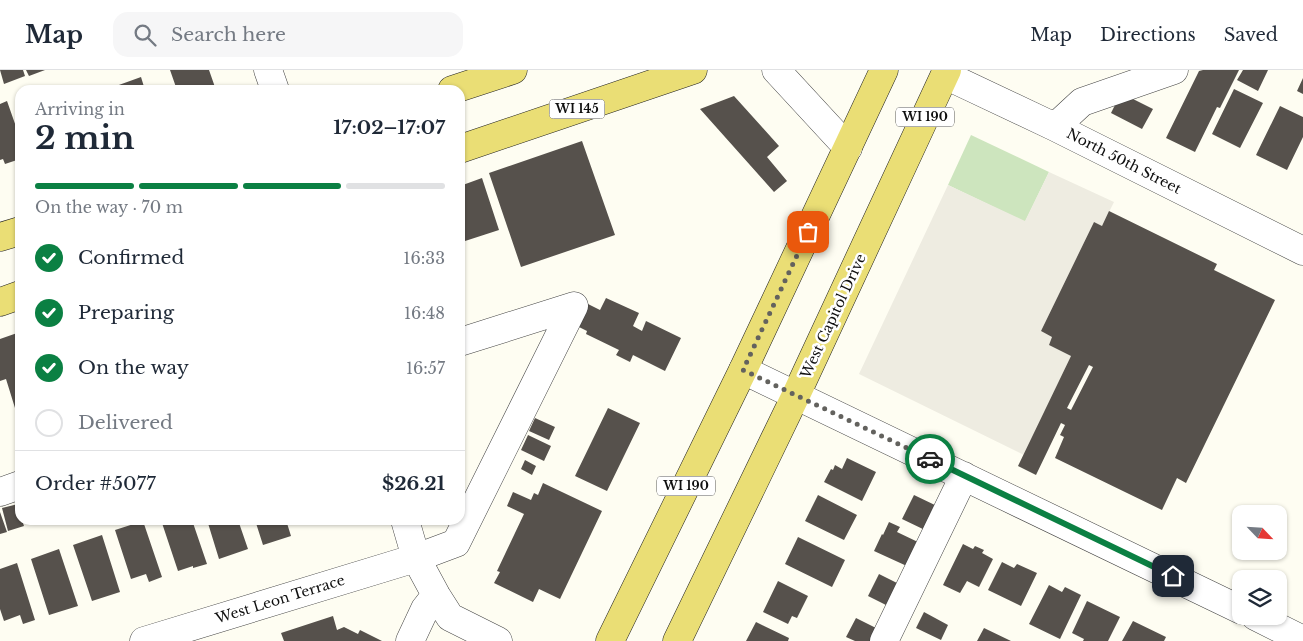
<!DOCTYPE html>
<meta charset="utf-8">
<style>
:root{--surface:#fff;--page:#f6f6f7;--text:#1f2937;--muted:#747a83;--line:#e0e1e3;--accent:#0b8043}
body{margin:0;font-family:"Libre Baskerville",serif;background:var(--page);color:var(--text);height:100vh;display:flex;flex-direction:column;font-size:19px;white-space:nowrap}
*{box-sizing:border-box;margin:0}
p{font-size:16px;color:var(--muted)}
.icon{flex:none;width:28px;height:28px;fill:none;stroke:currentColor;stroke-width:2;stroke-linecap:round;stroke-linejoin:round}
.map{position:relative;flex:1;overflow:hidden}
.drawer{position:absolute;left:15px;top:15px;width:450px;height:440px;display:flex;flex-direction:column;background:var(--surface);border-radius:15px;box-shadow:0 1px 4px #0004}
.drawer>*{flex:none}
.needle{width:32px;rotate:115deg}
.controls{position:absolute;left:1232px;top:435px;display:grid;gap:10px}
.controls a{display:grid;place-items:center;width:55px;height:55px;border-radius:10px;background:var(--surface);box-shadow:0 1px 4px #0004;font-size:25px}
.pin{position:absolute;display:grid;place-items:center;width:42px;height:42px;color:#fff;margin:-21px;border-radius:10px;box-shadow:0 2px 8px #0006}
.courier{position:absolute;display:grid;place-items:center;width:50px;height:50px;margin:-25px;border:4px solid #0b8043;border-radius:50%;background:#fff;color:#222;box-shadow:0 1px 6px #0007}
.overview em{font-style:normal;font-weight:800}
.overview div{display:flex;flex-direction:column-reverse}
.overview{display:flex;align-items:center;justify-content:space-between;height:85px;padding:0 20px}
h1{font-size:32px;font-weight:800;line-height:38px}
.bar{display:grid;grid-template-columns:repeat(4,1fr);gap:8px 5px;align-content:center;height:60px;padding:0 20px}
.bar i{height:6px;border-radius:4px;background:var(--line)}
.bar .active{background:var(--accent)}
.bar p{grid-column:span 4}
.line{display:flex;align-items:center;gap:12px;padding:0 20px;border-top:1px solid var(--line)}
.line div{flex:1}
ol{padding:0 20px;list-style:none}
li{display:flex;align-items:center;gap:15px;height:55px}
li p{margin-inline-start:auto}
li .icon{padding:5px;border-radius:50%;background:var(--accent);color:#fff;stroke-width:4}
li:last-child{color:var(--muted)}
li i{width:28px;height:28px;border:2px solid var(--line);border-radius:50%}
header{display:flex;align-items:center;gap:30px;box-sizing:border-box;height:70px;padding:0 25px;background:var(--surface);border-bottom:1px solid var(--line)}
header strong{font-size:24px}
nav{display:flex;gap:28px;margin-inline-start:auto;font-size:18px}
.search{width:350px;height:45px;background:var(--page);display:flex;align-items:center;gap:12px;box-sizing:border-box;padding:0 18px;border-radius:15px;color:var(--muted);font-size:19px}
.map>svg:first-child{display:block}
.green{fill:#cde5be}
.plaza{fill:#eeece1}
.building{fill:#56514c;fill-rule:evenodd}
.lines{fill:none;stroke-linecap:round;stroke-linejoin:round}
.minor-casing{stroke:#424242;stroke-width:29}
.major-casing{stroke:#202020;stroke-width:29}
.minor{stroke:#fff;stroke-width:28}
.major{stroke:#eade75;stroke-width:28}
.done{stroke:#63625e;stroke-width:5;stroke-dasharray:0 9}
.route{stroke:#0b8043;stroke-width:6}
.labels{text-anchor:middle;stroke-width:5;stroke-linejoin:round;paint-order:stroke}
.shield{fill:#fff;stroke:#575757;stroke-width:1}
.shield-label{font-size:12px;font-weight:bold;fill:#0f0f0f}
.street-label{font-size:14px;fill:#0f0f0f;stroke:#fff}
</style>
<header>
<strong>Map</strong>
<div class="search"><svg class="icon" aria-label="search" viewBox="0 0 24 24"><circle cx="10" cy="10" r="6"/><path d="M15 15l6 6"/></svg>Search here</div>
<nav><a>Map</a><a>Directions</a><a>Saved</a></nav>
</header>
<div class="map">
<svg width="1303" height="571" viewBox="0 0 1303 571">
<rect width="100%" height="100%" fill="#fefdf2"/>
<path class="green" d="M971 65 1049 102 1025 152 948 115Z"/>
<path class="plaza" d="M1049 102 1114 132 1102 156 1094 152 1041 261 1052 267 1049 275 1071 286 1024 385 859 304 948 115 1025 151Z"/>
<path class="building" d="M0 0H23L25 6 4 14Z
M26 0H45L29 6Z
M170 0H209L216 20H177Z
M1203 0H1239L1220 38 1217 37 1195 82 1166 68 1199 1Z
M1243 0H1268L1258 21 1237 10Z
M141 7 145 20H105Z
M1303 8V24L1297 21Z
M1234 19 1263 33 1240 78 1212 64Z
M1121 23 1153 39 1142 59 1111 43Z
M734 26 779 76 767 87 787 111 774 122 700 39Z
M7 31 20 68V89L5 94 3 89 0 90V34Z
M1280 36 1303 47V67L1287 100 1256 85Z
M582 71 615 165 521 197 489 103Z
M482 108 499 160 462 172 460 167V116Z
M1109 141 1217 194 1214 200 1275 230 1186 413 1177 408 1162 440 1055 388 1064 367 1060 365 1065 355 1061 353 1036 405 1018 396 1071 286 1049 275 1052 267 1041 261 1094 152 1102 156ZM1089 295 1093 297 1071 340 1067 338Z
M606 228 639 243 633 256 642 261 646 251 681 268 665 301 633 285 630 292 616 285 619 280 586 264 587 261 577 256 582 231 600 240Z
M20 262V337L15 338 6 309 0 311V269Z
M608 338 640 353 607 421 575 406Z
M535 348 555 357 549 370 529 361Z
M528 365 551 376 544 391 521 380Z
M847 388 876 402 862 431 824 412 831 399 833 400 835 395 842 399Z
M525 390 536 396 532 405 521 399Z
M543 413 602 441 560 529 539 519 533 532 494 513 500 502 497 501 524 444 507 436 513 422 531 430 534 423 538 425Z
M818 425 857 445 844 470 805 451Z
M914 425 939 437 927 461 902 449Z
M18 434 20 442V450H22L24 456 8 461 2 438Z
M0 442 7 462 0 464Z
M161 450H192L207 494 193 498V496L178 501Z
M207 450H238L248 479 219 489Z
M255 450H286L291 466 263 475Z
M143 451 162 507 149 512 146 504 131 509 115 460Z
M889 452 900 457 897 462 920 473 909 497 874 481 882 464 883 465Z
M102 465 120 522 92 531 73 475Z
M798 467 845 490 832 517 785 494Z
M963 474 973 479 975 476 984 480 982 483 993 489 979 517 967 511 960 523 943 515Z
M59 479 78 536 49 545 31 489Z
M1002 492 1014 498 1017 494 1037 503 1021 536 988 520Z
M17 493 35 550 23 554 20 545 4 551 0 539V499Z
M879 504 901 515 890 537 868 526Z
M778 511 808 526 797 548 792 546 788 554 763 542Z
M1049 515 1062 522 1065 517 1081 525 1060 569 1029 554Z
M1087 531 1120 547 1108 571H1083L1084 569 1072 563Z
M924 542 948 555 941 570 916 558Z
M333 546 337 560 344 557 358 564 360 560 382 571H284L281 563Z
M856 548 880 560 874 571H855L846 567Z
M1133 551 1166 567 1164 571H1122Z
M756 552 789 568 788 571H746Z
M984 558 1011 571H977Z"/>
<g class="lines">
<defs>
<path id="minor" d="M268 0 275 20
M776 0 848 78
M945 5 1055 57 1303 181
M1055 57 1082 32 1174 0
M743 300 1241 540
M0 422 20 415
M405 450 416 488 436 525 450 547 498 571
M1255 546 1303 570
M144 571 416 488 456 473 574 236 460 272
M410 571 425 539 436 525
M884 571 964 406"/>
<path id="major" d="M452 20 513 0
M460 79 693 0
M0 167 20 161
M0 232 20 225
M610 571 743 300 884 0
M677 571 796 325 947 0"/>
</defs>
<use href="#minor" class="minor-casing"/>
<use href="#major" class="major-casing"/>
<use href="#minor" class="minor"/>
<use href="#major" class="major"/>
</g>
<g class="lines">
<path class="done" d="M808 162 743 300 930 389"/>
<path class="route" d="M930 389 1173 506"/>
</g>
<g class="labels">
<g class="shield">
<rect x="549.5" y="29.5" width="55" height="19" rx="4"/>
<rect x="896" y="37.5" width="58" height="19" rx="4"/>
<rect x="657" y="406.5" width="58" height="19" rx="4"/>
</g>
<g class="shield-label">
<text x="577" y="43">WI 145</text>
<text x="925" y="51">WI 190</text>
<text x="686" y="420">WI 190</text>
</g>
<g class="street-label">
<text transform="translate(1124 91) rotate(27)" y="5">North 50th Street</text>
<text transform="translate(833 246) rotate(-65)" y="5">West Capitol Drive</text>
<text transform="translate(280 529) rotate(-17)" y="5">West Leon Terrace</text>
</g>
</g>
</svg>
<div class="controls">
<a><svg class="needle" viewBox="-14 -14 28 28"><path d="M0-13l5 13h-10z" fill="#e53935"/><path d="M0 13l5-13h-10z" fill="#747a83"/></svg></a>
<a><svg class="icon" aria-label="layers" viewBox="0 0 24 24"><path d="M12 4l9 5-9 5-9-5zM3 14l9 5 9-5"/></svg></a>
</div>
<div class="pin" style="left:808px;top:162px;background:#ea580c"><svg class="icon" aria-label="bag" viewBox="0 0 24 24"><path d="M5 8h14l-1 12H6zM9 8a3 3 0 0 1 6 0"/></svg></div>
<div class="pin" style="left:1173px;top:506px;background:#1f2937"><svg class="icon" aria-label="home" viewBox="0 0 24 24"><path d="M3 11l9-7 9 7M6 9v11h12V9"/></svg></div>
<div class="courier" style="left:930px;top:389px"><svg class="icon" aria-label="car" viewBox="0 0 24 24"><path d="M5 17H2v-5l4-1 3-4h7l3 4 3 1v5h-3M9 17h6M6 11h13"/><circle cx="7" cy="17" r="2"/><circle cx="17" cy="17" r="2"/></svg></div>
<section class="drawer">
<div class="overview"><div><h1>2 min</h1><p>Arriving in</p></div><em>17:02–17:07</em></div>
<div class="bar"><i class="active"></i><i class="active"></i><i class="active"></i><i></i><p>On the way · 70 m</p></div>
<ol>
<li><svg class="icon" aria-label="check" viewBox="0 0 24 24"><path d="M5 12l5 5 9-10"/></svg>Confirmed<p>16:33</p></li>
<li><svg class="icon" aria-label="check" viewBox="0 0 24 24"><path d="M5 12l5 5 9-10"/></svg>Preparing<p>16:48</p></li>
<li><svg class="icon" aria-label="check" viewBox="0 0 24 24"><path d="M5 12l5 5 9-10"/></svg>On the way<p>16:57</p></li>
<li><i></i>Delivered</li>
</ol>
<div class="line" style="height:65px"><div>Order #5077</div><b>$26.21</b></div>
</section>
</div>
